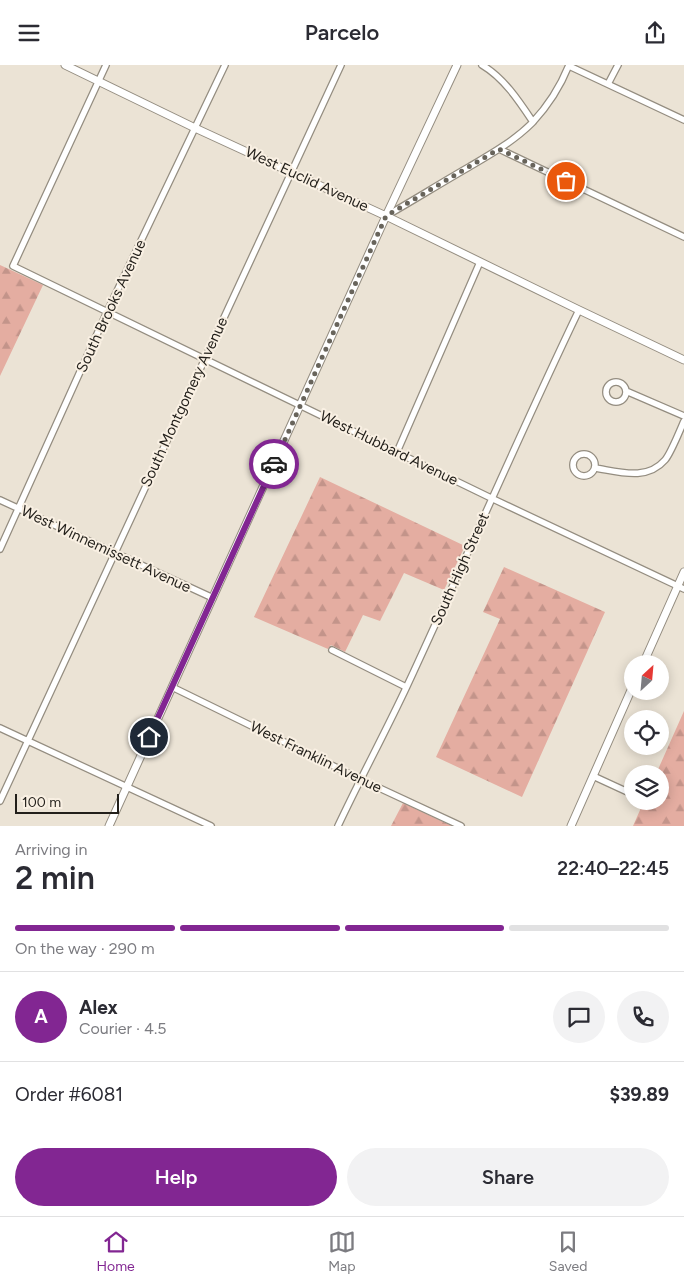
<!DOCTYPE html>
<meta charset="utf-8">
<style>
:root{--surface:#fff;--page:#f2f2f3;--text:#2b2b33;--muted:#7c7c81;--line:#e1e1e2;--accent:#822692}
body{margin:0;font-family:Figtree,sans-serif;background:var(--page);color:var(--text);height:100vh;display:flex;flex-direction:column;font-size:19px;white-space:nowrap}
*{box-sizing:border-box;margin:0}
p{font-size:16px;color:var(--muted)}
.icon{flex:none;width:28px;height:28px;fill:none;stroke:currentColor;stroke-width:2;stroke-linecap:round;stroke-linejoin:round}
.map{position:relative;height:761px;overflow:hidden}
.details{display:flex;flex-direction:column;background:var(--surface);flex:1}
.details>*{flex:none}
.needle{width:32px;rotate:26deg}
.fabs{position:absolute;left:624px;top:590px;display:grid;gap:10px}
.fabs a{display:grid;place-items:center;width:45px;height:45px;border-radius:50%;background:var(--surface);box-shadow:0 2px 12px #0003;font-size:25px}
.scale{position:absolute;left:15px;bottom:12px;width:104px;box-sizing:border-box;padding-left:5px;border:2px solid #221f1a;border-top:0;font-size:14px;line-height:18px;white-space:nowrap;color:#221f1a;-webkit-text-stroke:4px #f9f0e3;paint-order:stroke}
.pin{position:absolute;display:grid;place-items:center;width:42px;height:42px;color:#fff;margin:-21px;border:2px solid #fff;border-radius:50%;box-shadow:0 1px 5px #0007}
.courier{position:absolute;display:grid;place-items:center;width:50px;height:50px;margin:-25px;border:4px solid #822692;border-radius:50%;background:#fff;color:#222;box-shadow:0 1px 6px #0007}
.head em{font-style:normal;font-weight:600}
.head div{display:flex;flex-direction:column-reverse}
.head{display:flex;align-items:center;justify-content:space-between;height:85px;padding:0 15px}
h1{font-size:32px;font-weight:600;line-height:38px}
.bar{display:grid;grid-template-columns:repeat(4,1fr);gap:8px 5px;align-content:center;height:60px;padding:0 15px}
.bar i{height:6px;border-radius:4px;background:var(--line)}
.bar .on{background:var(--accent)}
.bar p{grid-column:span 4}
.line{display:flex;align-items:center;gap:12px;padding:0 15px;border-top:1px solid var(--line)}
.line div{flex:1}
.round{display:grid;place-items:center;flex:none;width:52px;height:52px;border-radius:26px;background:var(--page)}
.action{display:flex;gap:10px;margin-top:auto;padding:10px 15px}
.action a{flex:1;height:58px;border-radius:30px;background:var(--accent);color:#fff;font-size:20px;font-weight:600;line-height:58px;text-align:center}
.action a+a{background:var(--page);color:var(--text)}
header{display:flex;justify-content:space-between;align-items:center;height:65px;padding:0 15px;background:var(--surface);font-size:22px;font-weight:600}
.menu{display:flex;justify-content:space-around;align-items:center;height:70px;border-top:1px solid var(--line);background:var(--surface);font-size:14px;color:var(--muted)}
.menu a{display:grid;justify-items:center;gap:2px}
.menu .on{color:var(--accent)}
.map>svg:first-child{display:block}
.forest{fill:url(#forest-firs)}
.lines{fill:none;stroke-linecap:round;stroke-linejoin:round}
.minor-casing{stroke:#948d80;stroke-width:8}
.tertiary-casing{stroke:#948d80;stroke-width:9}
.minor{stroke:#fff;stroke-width:5.5}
.tertiary{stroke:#fff;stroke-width:7}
.done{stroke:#68645b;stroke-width:5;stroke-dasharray:0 9}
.route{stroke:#822692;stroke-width:6}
.labels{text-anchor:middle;stroke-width:4;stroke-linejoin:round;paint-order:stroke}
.street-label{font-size:15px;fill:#221f1a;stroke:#f9f0e3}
</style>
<header><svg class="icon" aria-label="menu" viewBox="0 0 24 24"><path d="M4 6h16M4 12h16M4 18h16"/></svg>Parcelo<svg class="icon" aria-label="share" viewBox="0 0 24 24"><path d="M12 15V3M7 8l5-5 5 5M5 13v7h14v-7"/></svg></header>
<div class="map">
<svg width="684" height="761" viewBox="0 0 684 761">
<defs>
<pattern id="forest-firs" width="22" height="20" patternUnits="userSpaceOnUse" patternTransform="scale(1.25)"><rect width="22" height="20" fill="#e4ada1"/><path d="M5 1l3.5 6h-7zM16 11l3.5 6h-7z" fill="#c3948a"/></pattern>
</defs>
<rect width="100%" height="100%" fill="#ebe3d5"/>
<path class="forest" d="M0 200 43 220 0 311Z
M320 412 465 481 444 525 404 508 380 556 363 550 345 587 331 580 328 584 254 552Z
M504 502 605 547 522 732 436 692 500 554 483 547Z
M684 646V761H633L644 736H660V709H656Z
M403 738 452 761H391Z"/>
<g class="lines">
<defs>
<path id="minor" d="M106 0 13 201 491 433 684 524
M482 0C504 13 519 36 533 57
M569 1 684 55
M608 19 618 0
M499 84 684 172
M386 151C414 135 441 118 469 102 491 89 514 76 532 58 547 42 561 20 569 0
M606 327a10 10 0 1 1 20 0a10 10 0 1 1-20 0Z
M626 326 684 351
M397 387 480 197
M573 400a11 11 0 1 1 22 0a11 11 0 1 1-22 0Z
M595 403C620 407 647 416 665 395 671 388 680 365 684 356
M0 435 213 533
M0 484 107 247 225 0
M332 585 406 622
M172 622 360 714 461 761
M0 663 211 761
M593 711 632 729
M0 736 341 0
M338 761C360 714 385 668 407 621 465 496 519 370 579 245"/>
<path id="tertiary" d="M65 0 195 63 386 151 579 245 684 295
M643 599 684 507
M109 761 386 151 457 0
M571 761 632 623"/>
</defs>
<use href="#minor" class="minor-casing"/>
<use href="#tertiary" class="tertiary-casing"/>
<use href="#minor" class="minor"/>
<use href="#tertiary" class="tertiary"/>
</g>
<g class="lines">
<path class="done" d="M274 399 386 151 499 84 566 116"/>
<path class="route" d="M149 672 274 399"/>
</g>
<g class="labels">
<g class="street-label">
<text transform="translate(307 114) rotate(25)" y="5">West Euclid Avenue</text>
<text transform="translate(111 241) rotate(-65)" y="5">South Brooks Avenue</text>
<text transform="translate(184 337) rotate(-65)" y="5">South Montgomery Avenue</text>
<text transform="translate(389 383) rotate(26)" y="5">West Hubbard Avenue</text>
<text transform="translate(106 484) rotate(25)" y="5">West Winnemissett Avenue</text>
<text transform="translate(460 504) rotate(-66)" y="5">South High Street</text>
<text transform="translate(316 692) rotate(26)" y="5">West Franklin Avenue</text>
</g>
</g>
</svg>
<div class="fabs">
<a><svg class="needle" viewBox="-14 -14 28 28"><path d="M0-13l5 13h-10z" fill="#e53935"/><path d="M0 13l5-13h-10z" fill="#7c7c81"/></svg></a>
<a><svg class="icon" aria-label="locate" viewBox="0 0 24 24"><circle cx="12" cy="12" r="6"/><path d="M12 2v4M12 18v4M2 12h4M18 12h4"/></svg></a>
<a><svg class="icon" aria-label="layers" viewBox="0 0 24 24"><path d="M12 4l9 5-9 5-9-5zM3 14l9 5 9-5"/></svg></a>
</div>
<div class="scale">100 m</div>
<div class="pin" style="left:566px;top:116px;background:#ea580c"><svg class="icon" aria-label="bag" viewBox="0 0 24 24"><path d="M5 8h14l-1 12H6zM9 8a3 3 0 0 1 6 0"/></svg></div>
<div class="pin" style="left:149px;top:672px;background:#1f2937"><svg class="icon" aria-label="home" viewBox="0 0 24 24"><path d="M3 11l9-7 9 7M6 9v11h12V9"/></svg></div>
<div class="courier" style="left:274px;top:399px"><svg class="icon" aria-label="car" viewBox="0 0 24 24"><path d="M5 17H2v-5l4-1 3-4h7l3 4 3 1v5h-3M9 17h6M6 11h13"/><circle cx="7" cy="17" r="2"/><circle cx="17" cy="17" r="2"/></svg></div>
</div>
<section class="details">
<div class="head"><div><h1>2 min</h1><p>Arriving in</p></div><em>22:40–22:45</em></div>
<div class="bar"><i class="on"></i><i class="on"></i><i class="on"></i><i></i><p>On the way · 290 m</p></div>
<div class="line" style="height:90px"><b class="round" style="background:var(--accent);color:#fff">A</b><div><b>Alex</b><p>Courier · 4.5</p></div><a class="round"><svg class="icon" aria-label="chat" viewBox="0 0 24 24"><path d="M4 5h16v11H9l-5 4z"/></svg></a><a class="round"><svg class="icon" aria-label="phone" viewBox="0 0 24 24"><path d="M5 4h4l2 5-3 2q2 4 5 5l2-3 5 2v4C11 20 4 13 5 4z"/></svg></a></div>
<div class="line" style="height:65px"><div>Order #6081</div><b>$39.89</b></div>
<div class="action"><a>Help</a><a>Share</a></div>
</section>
<nav class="menu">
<a class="on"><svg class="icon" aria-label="home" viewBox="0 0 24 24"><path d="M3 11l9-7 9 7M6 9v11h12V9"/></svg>Home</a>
<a><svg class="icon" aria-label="map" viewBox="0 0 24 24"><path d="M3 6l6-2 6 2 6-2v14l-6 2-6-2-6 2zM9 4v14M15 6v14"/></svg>Map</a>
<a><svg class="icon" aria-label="saved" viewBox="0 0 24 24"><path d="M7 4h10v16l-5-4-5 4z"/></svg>Saved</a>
</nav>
